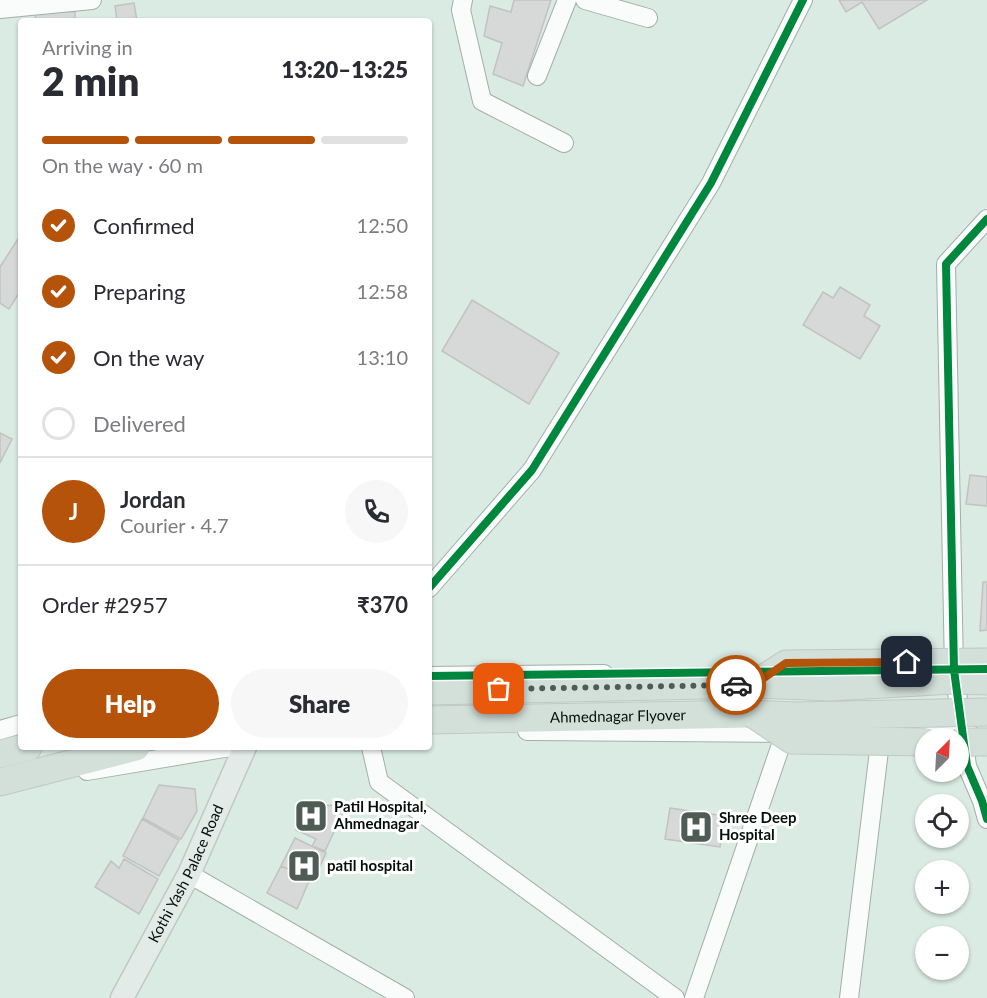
<!DOCTYPE html>
<meta charset="utf-8">
<style>
:root{--surface:#fff;--page:#f7f7f7;--text:#2b2b33;--muted:#7c7c81;--line:#e1e1e2;--accent:#b45309}
body{margin:0;font-family:Lato,sans-serif;background:var(--page);color:var(--text);height:100vh;display:flex;flex-direction:column;font-size:22px;white-space:nowrap}
*{box-sizing:border-box;margin:0}
p{font-size:20px;color:var(--muted)}
.icon{flex:none;width:33px;height:33px;fill:none;stroke:currentColor;stroke-width:2;stroke-linecap:round;stroke-linejoin:round}
.map{position:relative;flex:1;overflow:hidden}
.sheet{position:absolute;left:18px;top:18px;width:414px;height:732px;display:flex;flex-direction:column;background:var(--surface);border-radius:6px;box-shadow:0 2px 4px #0004}
.sheet>*{flex:none}
.needle{width:39px;rotate:24deg}
.tools{position:absolute;left:915px;top:728px;display:grid;gap:12px}
.tools a{display:grid;place-items:center;width:54px;height:54px;border-radius:50%;background:var(--surface);box-shadow:0 2px 4px #0004;font-size:30px}
.pin{position:absolute;display:grid;place-items:center;width:51px;height:51px;color:#fff;margin:-26px;border-radius:12px;box-shadow:0 3px 9px #0006}
.courier{position:absolute;display:grid;place-items:center;width:60px;height:60px;margin:-30px;border:4px solid #b45309;border-radius:50%;background:#fff;color:#222;box-shadow:0 2px 8px #0007}
.overview em{font-style:normal;font-weight:800}
.overview div{display:flex;flex-direction:column-reverse}
.overview{display:flex;align-items:center;justify-content:space-between;height:102px;padding:0 24px}
h1{font-size:39px;font-weight:800;line-height:45px}
.bar{display:grid;grid-template-columns:repeat(4,1fr);gap:9px 6px;align-content:center;height:72px;padding:0 24px}
.bar i{height:8px;border-radius:4px;background:var(--line)}
.bar .active{background:var(--accent)}
.bar p{grid-column:span 4}
.line{display:flex;align-items:center;gap:15px;padding:0 24px;border-top:2px solid var(--line)}
.line div{flex:1}
.round{display:grid;place-items:center;flex:none;width:63px;height:63px;border-radius:32px;background:var(--page)}
ol{padding:0 24px;list-style:none}
li{display:flex;align-items:center;gap:18px;height:66px}
li p{margin-inline-start:auto}
li .icon{padding:6px;border-radius:50%;background:var(--accent);color:#fff;stroke-width:4}
li:last-child{color:var(--muted)}
li i{width:33px;height:33px;border:3px solid var(--line);border-radius:50%}
.button{display:flex;gap:12px;margin-top:auto;padding:12px 24px}
.button a{flex:1;height:69px;border-radius:36px;background:var(--accent);color:#fff;font-size:24px;font-weight:800;line-height:69px;text-align:center}
.button a+a{background:var(--page);color:var(--text)}
.map>svg:first-child{display:block}
.building{fill:#d7d8d8;stroke:#c1c3c3;stroke-width:1.5}
.lines{fill:none;stroke-linecap:round;stroke-linejoin:round}
.minor-casing{stroke:#a2afa9;stroke-width:20}
.major-casing{stroke:#bfc8c4;stroke-width:25}
.highway-casing{stroke:#bfc8c4;stroke-width:29}
.minor{stroke:#f9fcfb;stroke-width:18}
.major{stroke:#e2ebe7;stroke-width:22}
.highway{stroke:#d3e0da;stroke-width:27}
.highway-bridge-casing{stroke:#bfc8c4;stroke-width:29;stroke-linecap:butt}
.highway-bridge{stroke:#d3e0da;stroke-width:27}
.cycleway-casing{stroke:#fff;stroke-width:11}
.cycleway{stroke:#00873e;stroke-width:8}
.done{stroke:#4f5c56;stroke-width:6;stroke-dasharray:0 10.8}
.route{stroke:#b45309;stroke-width:8}
.labels{text-anchor:middle;stroke-width:6;stroke-linejoin:round;paint-order:stroke}
.street-label{font-size:15px;fill:#040f0a;stroke:#fff}
.poi-label{font-size:15px;font-weight:bold;fill:#040f0a;stroke:#fff;text-anchor:start}
</style>
<div class="map">
<svg width="987" height="998" viewBox="0 0 987 998">
<rect width="100%" height="100%" fill="#daebe3"/>
<path class="building" d="M514 0H551L523 86 493 74 502 43 484 36 490 6 511 12Z
M839 0H927L879 29 862 2 846 12Z
M134 3 137 21H117L115 6Z
M36 9 75 12V21H35Z
M21 234V290L9 309 0 303V267Z
M840 287 870 305 864 316 880 326 860 359 803 325 823 292 833 298Z
M472 300 559 353 529 404 442 351Z
M0 433 12 439 0 463Z
M970 475 987 477V506L966 504Z
M983 582H987V630L980 631Z
M159 785 195 789 197 811 181 839 143 818Z
M347 804 325 851 312 846 316 839 296 830 308 807Z
M670 808 724 816 720 847 665 839Z
M142 819 179 840 159 876 123 856Z
M295 838 326 853 313 881 281 866Z
M124 859 158 879 139 914 95 887 111 861 119 868Z
M281 866 310 879 297 909 267 893Z"/>
<g class="lines">
<defs>
<path id="minor" d="M463 0 461 10 482 101 564 143
M585 0 648 18
M0 9 92 0
M537 76 567 0
M987 219 946 264 954 670 967 766 982 801 987 819
M429 588 532 470 711 183 803 0
M429 676 604 674
M0 730 21 724
M527 731 781 733
M914 734H970
M371 747 379 782 675 998
M87 771 230 747
M189 874 405 998
M694 998 785 733
M849 998 881 734"/>
<g id="major">
<path id="s1" d="M122 998 189 874 245 747"/>
</g>
<g id="highway">
<path d="M429 691 755 684"/>
<path id="s2" d="M429 720 753 714"/>
<path d="M0 754 28 747"/>
<path d="M0 782 136 747"/>
</g>
</defs>
<use href="#minor" class="minor-casing"/>
<use href="#major" class="major-casing"/>
<use href="#highway" class="highway-casing"/>
<use href="#minor" class="minor"/>
<use href="#major" class="major"/>
<use href="#highway" class="highway"/>
<defs>
<path id="highway-bridge" d="M755 684 786 664 987 662
M755 684 830 687 953 680 987 681
M753 714 797 716 987 712
M753 714 792 740 926 742
M958 742H987"/>
</defs>
<use href="#highway-bridge" class="highway-bridge-casing"/>
<use href="#highway-bridge" class="highway-bridge"/>
<defs>
<path id="cycleway" d="M987 219 946 264 954 670 967 766 982 801 987 819
M429 588 532 470 711 183 803 0
M429 676 987 669"/>
</defs>
<use href="#cycleway" class="cycleway-casing"/>
<use href="#cycleway" class="cycleway"/>
</g>
<g class="lines">
<path class="done" d="M499 689 736 685"/>
<path class="route" d="M736 685 755 684 786 663 907 662"/>
</g>
<defs>
<symbol id="hospital-square" viewBox="-11 -11 22 22"><rect x="-9" y="-9" width="18" height="18" rx="4" fill="#4f5c56" stroke="#fff"/><path d="M-5-5h3v3.5h4V-5h3V5h-3V1.5h-4V5h-3Z" fill="#fff"/></symbol>
</defs>
<g fill-rule="evenodd">
<use href="#hospital-square" x="292" y="797" width="38" height="38"/>
<use href="#hospital-square" x="677" y="808" width="38" height="38"/>
<use href="#hospital-square" x="285" y="847" width="38" height="38"/>
</g>
<g class="labels">
<g class="street-label">
<text dy="5" stroke="none"><textPath href="#s2" startOffset="189">Ahmednagar Flyover</textPath></text>
<text dy="5" stroke="none"><textPath href="#s1" startOffset="140">Kothi Yash Palace Road</textPath></text>
</g>
<g class="poi-label">
<text x="334" y="812">Patil Hospital,<tspan x="334" dy="17">Ahmednagar</tspan></text>
<text x="719" y="823">Shree Deep<tspan x="719" dy="17">Hospital</tspan></text>
<text x="327" y="871">patil hospital</text>
</g>
</g>
</svg>
<div class="tools">
<a><svg class="needle" viewBox="-14 -14 28 28"><path d="M0-13l5 13h-10z" fill="#e53935"/><path d="M0 13l5-13h-10z" fill="#7c7c81"/></svg></a>
<a><svg class="icon" aria-label="locate" viewBox="0 0 24 24"><circle cx="12" cy="12" r="6"/><path d="M12 2v4M12 18v4M2 12h4M18 12h4"/></svg></a>
<a>+</a>
<a>−</a>
</div>
<div class="pin" style="left:499px;top:689px;background:#ea580c"><svg class="icon" aria-label="bag" viewBox="0 0 24 24"><path d="M5 8h14l-1 12H6zM9 8a3 3 0 0 1 6 0"/></svg></div>
<div class="pin" style="left:907px;top:662px;background:#1f2937"><svg class="icon" aria-label="home" viewBox="0 0 24 24"><path d="M3 11l9-7 9 7M6 9v11h12V9"/></svg></div>
<div class="courier" style="left:736px;top:685px"><svg class="icon" aria-label="car" viewBox="0 0 24 24"><path d="M5 17H2v-5l4-1 3-4h7l3 4 3 1v5h-3M9 17h6M6 11h13"/><circle cx="7" cy="17" r="2"/><circle cx="17" cy="17" r="2"/></svg></div>
<section class="sheet">
<div class="overview"><div><h1>2 min</h1><p>Arriving in</p></div><em>13:20–13:25</em></div>
<div class="bar"><i class="active"></i><i class="active"></i><i class="active"></i><i></i><p>On the way · 60 m</p></div>
<ol>
<li><svg class="icon" aria-label="check" viewBox="0 0 24 24"><path d="M5 12l5 5 9-10"/></svg>Confirmed<p>12:50</p></li>
<li><svg class="icon" aria-label="check" viewBox="0 0 24 24"><path d="M5 12l5 5 9-10"/></svg>Preparing<p>12:58</p></li>
<li><svg class="icon" aria-label="check" viewBox="0 0 24 24"><path d="M5 12l5 5 9-10"/></svg>On the way<p>13:10</p></li>
<li><i></i>Delivered</li>
</ol>
<div class="line" style="height:108px"><b class="round" style="background:var(--accent);color:#fff">J</b><div><b>Jordan</b><p>Courier · 4.7</p></div><a class="round"><svg class="icon" aria-label="phone" viewBox="0 0 24 24"><path d="M5 4h4l2 5-3 2q2 4 5 5l2-3 5 2v4C11 20 4 13 5 4z"/></svg></a></div>
<div class="line" style="height:78px"><div>Order #2957</div><b>₹370</b></div>
<div class="button"><a>Help</a><a>Share</a></div>
</section>
</div>
